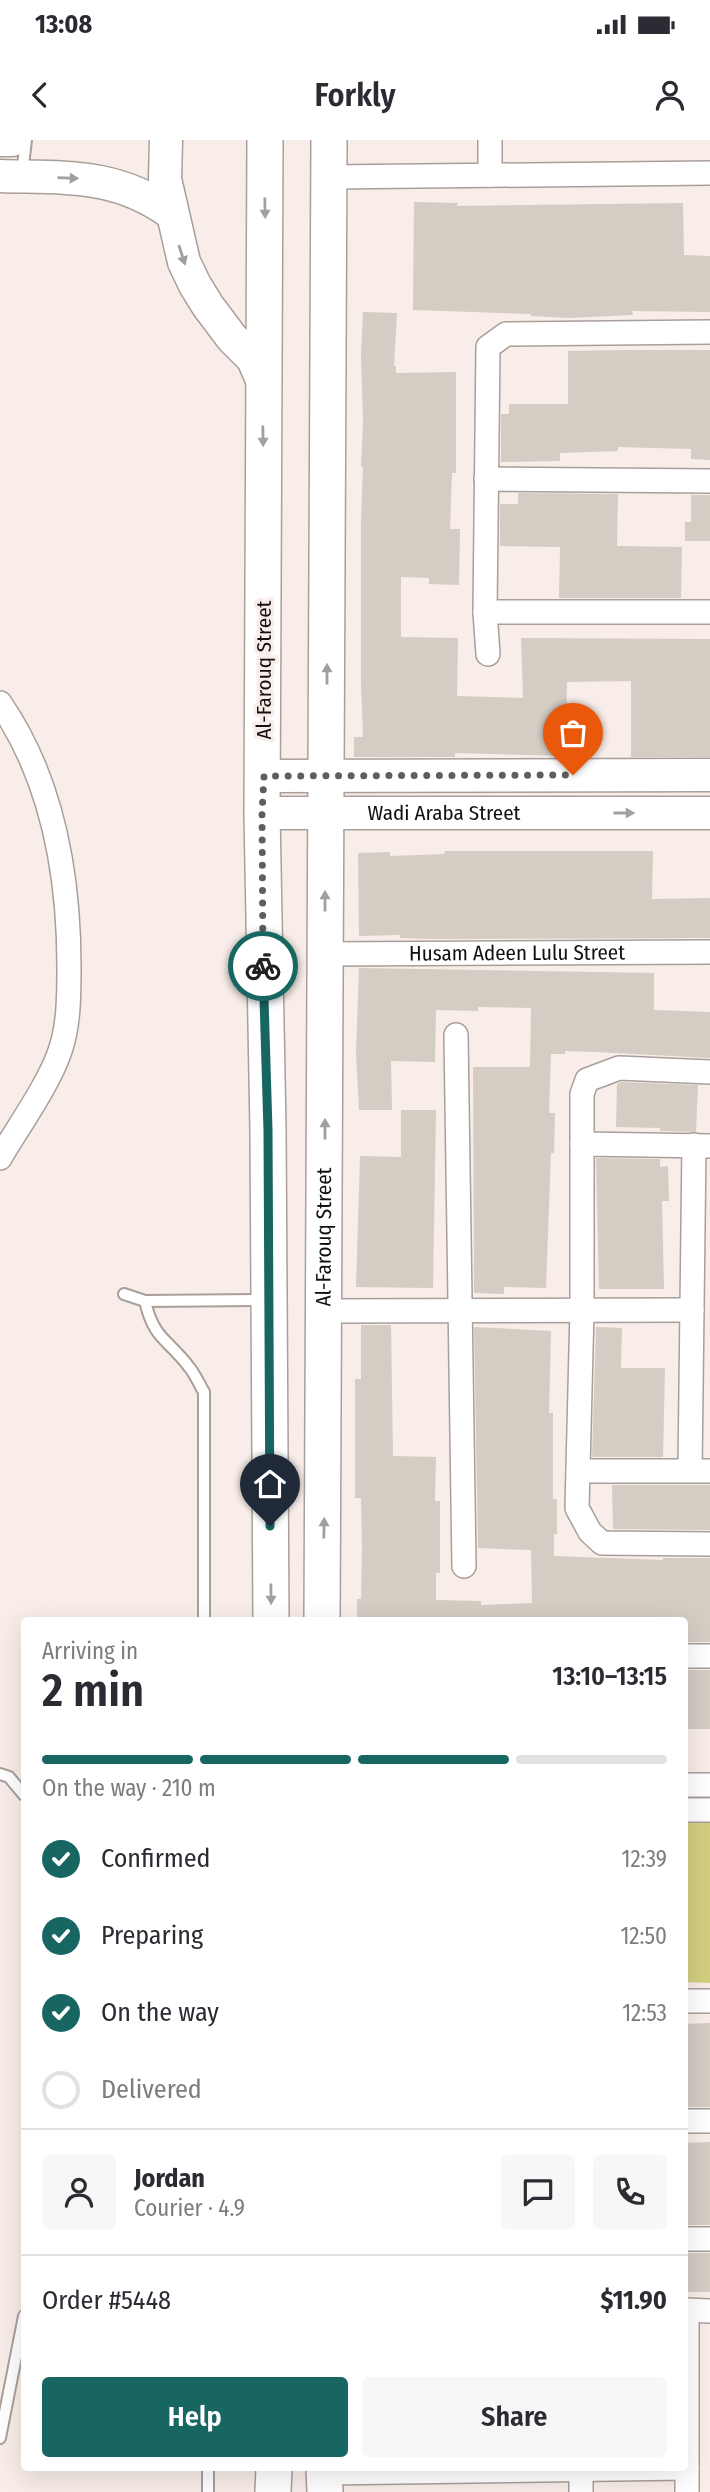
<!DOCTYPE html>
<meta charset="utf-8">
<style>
:root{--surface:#fff;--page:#f7f7f7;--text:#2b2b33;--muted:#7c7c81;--line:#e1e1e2;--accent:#186662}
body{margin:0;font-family:"Fira Sans Condensed",sans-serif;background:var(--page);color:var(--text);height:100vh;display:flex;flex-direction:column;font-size:26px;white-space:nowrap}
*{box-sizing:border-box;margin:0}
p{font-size:23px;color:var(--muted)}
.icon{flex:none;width:38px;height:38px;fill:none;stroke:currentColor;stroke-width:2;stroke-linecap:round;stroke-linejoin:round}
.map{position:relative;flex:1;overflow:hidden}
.panel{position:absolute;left:21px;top:1477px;width:667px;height:854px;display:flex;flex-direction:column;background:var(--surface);border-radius:7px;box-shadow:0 7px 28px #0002}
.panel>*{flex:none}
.pin{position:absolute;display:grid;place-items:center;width:60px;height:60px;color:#fff;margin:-72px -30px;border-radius:50% 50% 50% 0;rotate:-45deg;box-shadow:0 0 7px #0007}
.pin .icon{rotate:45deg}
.courier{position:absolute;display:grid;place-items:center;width:70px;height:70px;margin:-35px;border:5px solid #186662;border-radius:50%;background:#fff;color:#222;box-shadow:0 2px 9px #0007}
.summary em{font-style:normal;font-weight:600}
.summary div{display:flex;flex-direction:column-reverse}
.summary{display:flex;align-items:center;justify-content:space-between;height:119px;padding:0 21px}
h1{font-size:46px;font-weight:600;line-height:52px}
.bar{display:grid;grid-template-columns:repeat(4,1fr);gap:10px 7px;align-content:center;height:84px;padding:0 21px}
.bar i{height:9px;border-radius:5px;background:var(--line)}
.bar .current{background:var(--accent)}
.bar p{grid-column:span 4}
.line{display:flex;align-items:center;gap:18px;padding:0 21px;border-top:2px solid var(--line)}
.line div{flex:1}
.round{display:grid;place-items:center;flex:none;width:74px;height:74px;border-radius:7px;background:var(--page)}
ol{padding:0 21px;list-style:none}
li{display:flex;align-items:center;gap:21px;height:77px}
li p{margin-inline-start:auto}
li .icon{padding:7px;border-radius:50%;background:var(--accent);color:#fff;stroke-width:4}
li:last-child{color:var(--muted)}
li i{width:38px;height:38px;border:4px solid var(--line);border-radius:50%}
.primary-button{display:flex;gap:14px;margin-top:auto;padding:14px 21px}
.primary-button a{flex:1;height:80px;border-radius:7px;background:var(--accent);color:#fff;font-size:28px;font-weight:600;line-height:80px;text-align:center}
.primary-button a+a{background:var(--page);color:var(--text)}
.status{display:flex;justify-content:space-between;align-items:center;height:49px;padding:0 35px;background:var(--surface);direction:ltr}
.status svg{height:19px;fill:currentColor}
header{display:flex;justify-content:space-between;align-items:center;height:91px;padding:0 21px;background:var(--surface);font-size:32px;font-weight:600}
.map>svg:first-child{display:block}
.green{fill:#d2ce80}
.building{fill:#d3cdc4}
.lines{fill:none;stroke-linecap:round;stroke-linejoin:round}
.lane-casing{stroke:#a99f9a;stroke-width:14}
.street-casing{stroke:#a99f9a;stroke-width:26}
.secondary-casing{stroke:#a99f9a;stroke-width:35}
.primary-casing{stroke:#a99f9a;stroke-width:38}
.lane{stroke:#fff;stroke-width:10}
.street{stroke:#fff;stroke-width:23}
.secondary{stroke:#fff;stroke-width:32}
.primary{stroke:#fff;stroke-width:35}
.oneway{fill:#a19f9f}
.done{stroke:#635d5a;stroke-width:7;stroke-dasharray:0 12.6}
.route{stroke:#186662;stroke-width:9}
.labels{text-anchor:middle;stroke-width:7;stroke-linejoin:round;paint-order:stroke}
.street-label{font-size:21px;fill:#130f0e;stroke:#f8ede8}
</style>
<div class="status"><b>13:08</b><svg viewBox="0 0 49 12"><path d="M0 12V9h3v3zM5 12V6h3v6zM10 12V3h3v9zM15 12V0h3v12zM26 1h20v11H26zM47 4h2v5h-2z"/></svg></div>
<header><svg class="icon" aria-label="back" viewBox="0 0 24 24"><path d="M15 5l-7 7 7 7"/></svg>Forkly<svg class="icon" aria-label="person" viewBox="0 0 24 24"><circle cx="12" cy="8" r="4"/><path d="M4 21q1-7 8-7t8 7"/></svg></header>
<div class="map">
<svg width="710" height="2352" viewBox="0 0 710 2352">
<rect width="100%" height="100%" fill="#f8ede8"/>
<path class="green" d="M684 1670H710V1843L684 1842Z"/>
<path class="building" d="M414 62 458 63 457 66 683 63 684 115 710 116V172L632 171 633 175 569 178 531 176V174L413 170Z
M363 172 397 173 394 226H396V233L456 232V333H452L450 389H460L459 445 429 444V438L401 437V497L458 498 457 556 523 558 521 498 710 499V617H631V541L567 542 565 616 455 613V617H354V597H363L361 543V380L363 327H361L363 283 361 215Z
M632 210H710V320L691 319V309L618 307V311L560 313V321L501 322V274H509V264H568V211Z
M518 353 618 354 617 406 682 407 681 458H559L560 407 500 406V364H518Z
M691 355H710V401H685V382H691Z
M445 711H653L652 759 710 758V798L435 799 400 798V795L359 796 358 713 390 712V716L444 714Z
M359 828 654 833V870L710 872V918L595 912 565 911V914H551L549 973H555L554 1013H551L546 1148 504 1147V1154L474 1153 473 927H530L531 868 478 867V871L436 870 435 922 391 921 392 970H359L356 913Z
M621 942 698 945 696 992 660 991V988L616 987 617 944Z
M401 970H436L433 1148 356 1147 360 1016 401 1017Z
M596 1018 660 1019V1027L668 1026 669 1061H662L664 1149H599Z
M361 1185H391L393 1316 436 1317 435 1361H440V1433H436V1460L481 1461V1465L532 1463 531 1410 478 1408 474 1187 551 1191 549 1273H553V1359H557V1394H554V1416L663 1420V1418H710V1502H684V1480H357V1459H361L362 1408 361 1358H355V1239H361Z
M596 1187 622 1188 621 1228H665L663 1317H592Z
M612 1345H710V1390L613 1389Z
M684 1530H710V1589H684Z
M710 1883V1967H684V1884Z
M710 2002V2085H684V2003Z
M684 2113H710V2152H684Z"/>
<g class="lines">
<defs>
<path id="lane" d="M22 34 26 0
M124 1154 145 1161 266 1160
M145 1161C154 1200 168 1199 189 1227 195 1234 199 1244 204 1252V1480
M0 1634 9 1637 24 1655
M0 2298 24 2176
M208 2328V2352"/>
<g id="street">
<path d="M490 35V0"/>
<path d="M330 37 710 33"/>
<path d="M486 339 710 341"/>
<path d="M485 472H710"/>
<path d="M488 514 485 472 488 207 506 194 710 192"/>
<path d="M0 563C53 640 69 736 69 827 69 854 69 885 60 911 49 944 18 987 0 1018"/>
<path id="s1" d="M325 814 710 812"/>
<path d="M456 895 464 1426"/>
<path d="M710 932 619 928 587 940 582 954V1170L577 1368 590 1392 602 1403 710 1404"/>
<path d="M582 1004 709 1006"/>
<path d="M324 1171 692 1170"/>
<path d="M690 1330 694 1005"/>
<path d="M578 1331H710"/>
<path d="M684 1516H710"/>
<path d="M684 1645H710"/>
<path d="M684 1670H710"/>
<path d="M684 1861H710"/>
<path d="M684 1981H710"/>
<path d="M684 2099H710"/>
<path d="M684 2170 710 2171"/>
<path d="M687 2170V2352"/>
<path d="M325 2333 687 2328"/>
<path d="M581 2352V2328"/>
</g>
<g id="secondary">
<path d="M0 0H12"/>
<path d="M166 0 165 39 184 122 195 145 208 166 232 198 253 219 262 240"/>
<path d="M0 36C65 38 116 33 171 73"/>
<path d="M264 636 710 635"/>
<path id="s2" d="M262 673H710"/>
</g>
<g id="primary">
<path d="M265 0 262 673 268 990 271 1480"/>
<path id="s3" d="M322 1480 329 0"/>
<path d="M324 2328 325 2352"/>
<path d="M273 2352 274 2328"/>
</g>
</defs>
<use href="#lane" class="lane-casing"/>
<use href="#street" class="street-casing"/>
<use href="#secondary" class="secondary-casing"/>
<use href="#primary" class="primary-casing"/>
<use href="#lane" class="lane"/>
<use href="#street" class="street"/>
<use href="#secondary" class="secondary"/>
<use href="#primary" class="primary"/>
</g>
<defs><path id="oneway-solid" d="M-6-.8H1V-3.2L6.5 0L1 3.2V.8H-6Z" transform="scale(1.75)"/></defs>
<g class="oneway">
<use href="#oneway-solid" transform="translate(68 38) rotate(2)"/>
<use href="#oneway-solid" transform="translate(265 68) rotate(89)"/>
<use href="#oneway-solid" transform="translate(182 115) rotate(72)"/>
<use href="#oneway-solid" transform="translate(263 296) rotate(89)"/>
<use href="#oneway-solid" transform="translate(327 534) rotate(-90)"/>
<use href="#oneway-solid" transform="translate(624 673)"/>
<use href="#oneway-solid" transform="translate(325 761) rotate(-90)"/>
<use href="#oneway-solid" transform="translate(325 989) rotate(-90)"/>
<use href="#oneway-solid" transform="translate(324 1388) rotate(-89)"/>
<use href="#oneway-solid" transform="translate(271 1454) rotate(89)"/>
</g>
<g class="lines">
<path class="done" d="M263 826 262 673 264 636 573 635"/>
<path class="route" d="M263 826 268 990 270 1386"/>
</g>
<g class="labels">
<g class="street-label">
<text transform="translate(264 530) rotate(-90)" y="7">Al-Farouq Street</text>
<text dy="7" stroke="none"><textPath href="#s2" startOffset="182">Wadi Araba Street</textPath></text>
<text dy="7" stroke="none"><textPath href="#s1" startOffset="192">Husam Adeen Lulu Street</textPath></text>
<text dy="7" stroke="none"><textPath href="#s3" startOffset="383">Al-Farouq Street</textPath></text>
</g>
</g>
</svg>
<div class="pin" style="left:573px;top:635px;background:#ea580c"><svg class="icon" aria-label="bag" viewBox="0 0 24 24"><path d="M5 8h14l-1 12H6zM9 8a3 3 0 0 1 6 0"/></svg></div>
<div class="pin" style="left:270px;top:1386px;background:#1f2937"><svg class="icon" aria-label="home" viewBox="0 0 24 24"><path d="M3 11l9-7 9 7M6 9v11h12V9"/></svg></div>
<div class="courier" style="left:263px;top:826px"><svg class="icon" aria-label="bike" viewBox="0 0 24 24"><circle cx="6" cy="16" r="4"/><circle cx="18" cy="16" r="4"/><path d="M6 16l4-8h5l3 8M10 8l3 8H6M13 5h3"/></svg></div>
<section class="panel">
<div class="summary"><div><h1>2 min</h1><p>Arriving in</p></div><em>13:10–13:15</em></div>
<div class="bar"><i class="current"></i><i class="current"></i><i class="current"></i><i></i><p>On the way · 210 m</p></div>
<ol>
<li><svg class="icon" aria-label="check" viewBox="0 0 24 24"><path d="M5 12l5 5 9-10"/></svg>Confirmed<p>12:39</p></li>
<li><svg class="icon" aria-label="check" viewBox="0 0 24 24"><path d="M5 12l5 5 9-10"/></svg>Preparing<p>12:50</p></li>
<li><svg class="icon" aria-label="check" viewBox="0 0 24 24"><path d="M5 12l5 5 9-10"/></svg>On the way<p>12:53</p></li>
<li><i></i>Delivered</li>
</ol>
<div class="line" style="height:126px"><a class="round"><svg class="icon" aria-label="person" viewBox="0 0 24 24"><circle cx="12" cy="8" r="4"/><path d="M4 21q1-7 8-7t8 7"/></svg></a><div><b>Jordan</b><p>Courier · 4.9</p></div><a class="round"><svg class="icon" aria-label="chat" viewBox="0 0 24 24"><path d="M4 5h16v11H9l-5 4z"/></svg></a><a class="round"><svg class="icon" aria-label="phone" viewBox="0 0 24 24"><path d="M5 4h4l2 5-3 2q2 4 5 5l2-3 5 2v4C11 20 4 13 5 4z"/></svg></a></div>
<div class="line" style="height:91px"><div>Order #5448</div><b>$11.90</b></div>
<div class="primary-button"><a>Help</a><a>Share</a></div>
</section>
</div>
